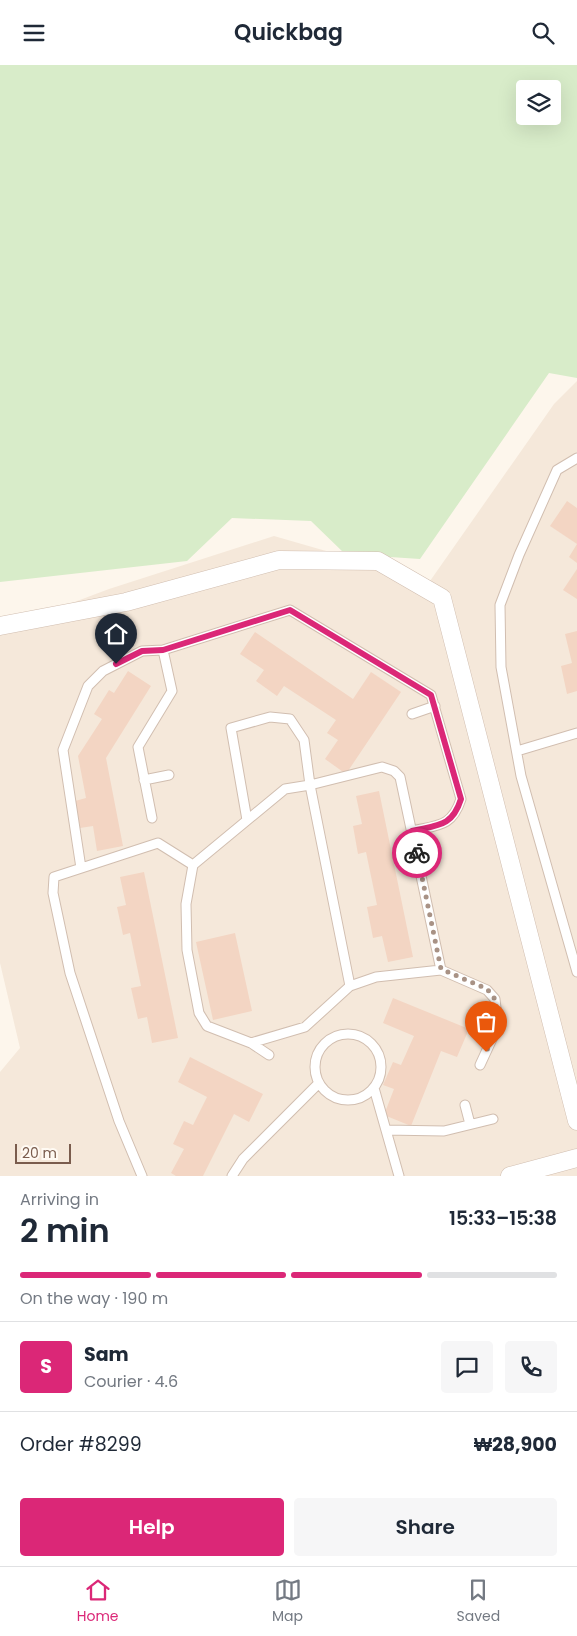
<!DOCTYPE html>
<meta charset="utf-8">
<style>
:root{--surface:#fff;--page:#f6f6f7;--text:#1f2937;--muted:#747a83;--line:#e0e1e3;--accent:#db2777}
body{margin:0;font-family:Poppins,sans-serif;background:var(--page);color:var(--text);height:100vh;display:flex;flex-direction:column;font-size:19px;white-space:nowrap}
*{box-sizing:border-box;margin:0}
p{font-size:16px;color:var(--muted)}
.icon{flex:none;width:28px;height:28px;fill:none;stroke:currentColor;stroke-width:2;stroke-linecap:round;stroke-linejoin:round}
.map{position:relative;height:1111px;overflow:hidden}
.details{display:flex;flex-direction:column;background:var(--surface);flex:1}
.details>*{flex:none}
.tools{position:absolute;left:516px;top:15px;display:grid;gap:10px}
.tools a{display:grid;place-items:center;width:45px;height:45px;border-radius:5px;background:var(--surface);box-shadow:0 5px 20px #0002;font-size:25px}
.scale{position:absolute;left:15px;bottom:12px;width:56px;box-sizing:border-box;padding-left:5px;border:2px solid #7a5c4d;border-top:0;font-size:14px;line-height:18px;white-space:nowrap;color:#7a5c4d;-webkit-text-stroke:4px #fffaf3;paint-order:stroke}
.pin{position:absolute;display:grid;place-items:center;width:42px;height:42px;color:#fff;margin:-51px -21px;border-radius:50% 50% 50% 0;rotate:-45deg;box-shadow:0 0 5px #0007}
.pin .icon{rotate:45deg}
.courier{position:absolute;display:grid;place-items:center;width:50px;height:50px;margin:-25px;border:4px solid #db2777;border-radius:50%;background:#fff;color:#222;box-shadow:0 1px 6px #0007}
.summary em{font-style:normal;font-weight:600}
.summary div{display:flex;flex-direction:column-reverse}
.summary{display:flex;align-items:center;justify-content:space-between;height:85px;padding:0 20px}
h1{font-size:32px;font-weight:600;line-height:38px}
.bar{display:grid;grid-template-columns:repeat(4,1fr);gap:8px 5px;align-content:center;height:60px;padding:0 20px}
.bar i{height:6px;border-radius:4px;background:var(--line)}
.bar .on{background:var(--accent)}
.bar p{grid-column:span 4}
.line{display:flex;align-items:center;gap:12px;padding:0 20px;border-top:1px solid var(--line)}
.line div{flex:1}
.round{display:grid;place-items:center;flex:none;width:52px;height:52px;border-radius:5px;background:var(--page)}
.button{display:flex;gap:10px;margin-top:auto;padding:10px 20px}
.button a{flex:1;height:58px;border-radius:5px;background:var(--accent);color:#fff;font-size:20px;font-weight:600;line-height:58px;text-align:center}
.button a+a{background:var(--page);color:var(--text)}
header{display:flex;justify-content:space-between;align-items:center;height:65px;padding:0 20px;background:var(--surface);font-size:22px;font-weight:600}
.menu{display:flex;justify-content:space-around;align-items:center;height:70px;border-top:1px solid var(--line);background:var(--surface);font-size:14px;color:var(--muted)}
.menu a{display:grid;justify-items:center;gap:2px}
.menu .on{color:var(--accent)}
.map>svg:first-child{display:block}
.residential{fill:#f5e8da}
.green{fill:#d8ecc9;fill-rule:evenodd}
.building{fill:#f3d5c3}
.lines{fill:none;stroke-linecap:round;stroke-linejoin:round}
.lane-casing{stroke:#d1beb0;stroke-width:11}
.street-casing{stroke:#d1beb0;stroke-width:19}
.lane{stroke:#fff;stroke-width:9}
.street{stroke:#fff;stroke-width:18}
.done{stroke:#a89285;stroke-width:5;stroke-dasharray:0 9}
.route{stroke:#db2777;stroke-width:6}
</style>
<header><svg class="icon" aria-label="menu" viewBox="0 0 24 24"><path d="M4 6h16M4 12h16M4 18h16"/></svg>Quickbag<svg class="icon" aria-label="search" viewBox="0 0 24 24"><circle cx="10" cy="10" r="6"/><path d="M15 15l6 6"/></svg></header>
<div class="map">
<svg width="577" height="1111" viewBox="0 0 577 1111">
<rect width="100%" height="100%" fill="#fdf6ec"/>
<path class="residential" d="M577 316V1111H0V1007L20 983 0 898V565L109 524 274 471 430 516 554 339Z"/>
<path class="green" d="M0 0H577V313L549 308 420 494 345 489 311 456 232 453 187 496 0 517ZM525 24H552V51H525Z"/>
<path class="building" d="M567 436 577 443V479L550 461Z
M577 479V498L569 492Z
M577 504V534L563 525Z
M577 566V626L567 629 561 601 572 598 565 569Z
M255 567 353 634 371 607 401 627 346 709 325 694 338 675 327 668 336 655 284 621 277 631 256 616 264 605 240 589Z
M128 606 151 621 106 693 123 781 97 786 93 761 80 763 75 736 86 733 78 691 102 654 94 649 109 625 114 628Z
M379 726 413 892 388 897 382 871 373 873 367 842 377 840 366 787 358 789 353 761 362 759 356 731Z
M144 807 178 973 152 978 147 952 138 954 131 923 141 921 130 868 123 870 117 842 126 840 120 812Z
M235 868 252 946 213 955 196 877Z
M393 933 469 964 457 992 441 986 411 1061 384 1050 394 1024 383 1020 393 997 401 1000 414 971 383 958Z
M190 992 263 1029 249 1057 234 1049 203 1111H176L171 1108 184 1084 173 1079 184 1056 193 1060 207 1032 178 1017Z"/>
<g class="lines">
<defs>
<path id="lane" d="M577 393 557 405 519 490 500 540 501 602 521 711 577 907
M412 649 435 641
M517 686 577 668
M144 715 169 710
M152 753 138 682 172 626 163 585
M247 755 231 663 270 652 290 654 304 675 310 720 350 921
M81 803 63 685 88 621 103 606 142 586 163 585 290 545 431 630 461 734C452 762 438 760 412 766
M441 905 400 712 394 706 382 702 310 720 285 724 193 800 186 839 187 885 199 948 207 961 251 978 305 962 350 921 376 912 441 905 487 925 495 934 498 961 480 1000
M315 1002a33 33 0 1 1 66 0a33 33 0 1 1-66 0Z
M251 978 269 990
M374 1023 399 1111
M465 1040 470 1059
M386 1065 444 1066 493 1054
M142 1111 119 1056 70 908 53 828 54 812 158 778 193 800
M232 1111 243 1094 319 1018"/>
<path id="street" d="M0 561 126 537 279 495 378 496 442 533 577 1056
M510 1111 577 1093"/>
</defs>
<use href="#lane" class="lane-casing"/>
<use href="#street" class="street-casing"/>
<use href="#lane" class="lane"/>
<use href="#street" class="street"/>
</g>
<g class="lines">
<path class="done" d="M417 788 441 904 487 924 495 934 498 961 486 987"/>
<path class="route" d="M116 599 142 586 163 585 290 545 431 630 461 734C452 762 438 760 412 766L417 788"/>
</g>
</svg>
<div class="tools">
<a><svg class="icon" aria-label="layers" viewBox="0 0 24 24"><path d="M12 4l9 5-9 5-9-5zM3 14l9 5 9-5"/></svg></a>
</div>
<div class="scale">20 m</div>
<div class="pin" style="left:486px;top:987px;background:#ea580c"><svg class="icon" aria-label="bag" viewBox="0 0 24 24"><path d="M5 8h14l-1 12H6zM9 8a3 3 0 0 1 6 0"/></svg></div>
<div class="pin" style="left:116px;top:599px;background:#1f2937"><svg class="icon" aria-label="home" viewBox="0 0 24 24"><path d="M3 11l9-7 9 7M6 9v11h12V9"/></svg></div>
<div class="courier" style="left:417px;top:788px"><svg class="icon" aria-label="bike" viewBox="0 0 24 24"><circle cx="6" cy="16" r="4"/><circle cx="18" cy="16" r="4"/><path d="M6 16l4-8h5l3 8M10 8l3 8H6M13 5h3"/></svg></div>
</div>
<section class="details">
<div class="summary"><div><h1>2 min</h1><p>Arriving in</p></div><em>15:33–15:38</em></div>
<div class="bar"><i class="on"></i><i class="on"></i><i class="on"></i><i></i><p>On the way · 190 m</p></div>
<div class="line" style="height:90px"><b class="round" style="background:var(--accent);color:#fff">S</b><div><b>Sam</b><p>Courier · 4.6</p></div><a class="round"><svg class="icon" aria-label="chat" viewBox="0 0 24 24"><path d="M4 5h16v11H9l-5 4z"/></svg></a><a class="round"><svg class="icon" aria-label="phone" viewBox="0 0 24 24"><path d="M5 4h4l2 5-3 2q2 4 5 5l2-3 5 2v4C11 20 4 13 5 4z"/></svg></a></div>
<div class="line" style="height:65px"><div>Order #8299</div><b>₩28,900</b></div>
<div class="button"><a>Help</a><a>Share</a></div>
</section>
<nav class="menu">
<a class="on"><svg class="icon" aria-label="home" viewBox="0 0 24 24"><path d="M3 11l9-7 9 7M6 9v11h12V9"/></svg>Home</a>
<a><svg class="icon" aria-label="map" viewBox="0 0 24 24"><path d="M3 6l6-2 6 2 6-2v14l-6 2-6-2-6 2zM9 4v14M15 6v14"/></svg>Map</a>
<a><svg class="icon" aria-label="saved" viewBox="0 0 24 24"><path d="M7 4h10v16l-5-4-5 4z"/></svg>Saved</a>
</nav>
